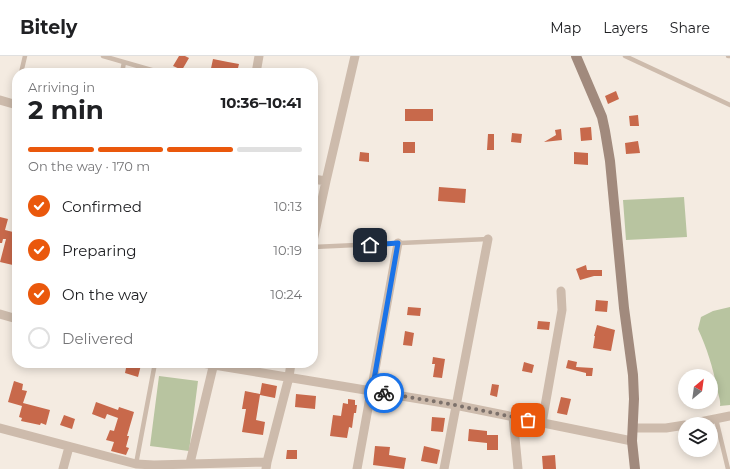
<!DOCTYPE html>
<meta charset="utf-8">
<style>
:root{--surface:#fff;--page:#f6f6f6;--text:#202124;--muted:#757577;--line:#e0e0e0;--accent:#ea580c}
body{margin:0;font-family:Montserrat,sans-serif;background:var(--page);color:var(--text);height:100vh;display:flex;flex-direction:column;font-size:15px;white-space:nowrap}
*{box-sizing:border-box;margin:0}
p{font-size:13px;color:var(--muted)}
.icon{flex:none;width:22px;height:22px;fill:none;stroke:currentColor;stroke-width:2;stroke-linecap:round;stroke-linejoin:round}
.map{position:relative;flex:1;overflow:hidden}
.panel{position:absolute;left:12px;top:12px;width:306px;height:300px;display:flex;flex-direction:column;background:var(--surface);border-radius:16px;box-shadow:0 2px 10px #0003}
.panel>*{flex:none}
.needle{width:26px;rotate:29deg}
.controls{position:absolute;left:678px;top:313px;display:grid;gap:8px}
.controls a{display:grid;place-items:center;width:40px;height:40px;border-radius:50%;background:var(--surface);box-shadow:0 2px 10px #0003;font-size:20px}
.pin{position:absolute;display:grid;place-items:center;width:34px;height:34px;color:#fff;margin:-17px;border-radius:8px;box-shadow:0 2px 6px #0006}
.courier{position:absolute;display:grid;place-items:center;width:40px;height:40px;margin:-20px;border:3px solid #1a73e8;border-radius:50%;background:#fff;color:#222;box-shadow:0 1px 5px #0007}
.head em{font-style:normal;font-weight:700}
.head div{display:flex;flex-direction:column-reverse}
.head{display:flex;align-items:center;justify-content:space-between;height:68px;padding:0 16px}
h1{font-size:26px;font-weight:700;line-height:30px}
.bar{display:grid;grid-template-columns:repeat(4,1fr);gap:6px 4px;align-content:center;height:48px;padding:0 16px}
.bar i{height:5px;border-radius:3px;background:var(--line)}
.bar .current{background:var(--accent)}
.bar p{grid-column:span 4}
ol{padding:0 16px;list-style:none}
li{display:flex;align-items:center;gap:12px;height:44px}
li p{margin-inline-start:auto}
li .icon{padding:4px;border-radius:50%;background:var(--accent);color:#fff;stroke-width:4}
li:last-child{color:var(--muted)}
li i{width:22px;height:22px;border:2px solid var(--line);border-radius:50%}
header{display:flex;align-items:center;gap:24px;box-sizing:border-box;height:56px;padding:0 20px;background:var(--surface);border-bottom:1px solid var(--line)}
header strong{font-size:19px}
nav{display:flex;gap:22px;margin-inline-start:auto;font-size:14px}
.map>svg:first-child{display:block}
.green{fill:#b8c4a0}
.building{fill:#c8694b}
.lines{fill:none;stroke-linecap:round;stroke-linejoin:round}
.lane{stroke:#cdbbac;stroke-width:4.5}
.street{stroke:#cdbbac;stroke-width:9}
.secondary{stroke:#a18a7d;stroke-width:10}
.done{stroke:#7c716b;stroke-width:4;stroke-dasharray:0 7.2}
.route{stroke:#1a73e8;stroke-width:5}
</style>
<header>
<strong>Bitely</strong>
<nav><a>Map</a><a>Layers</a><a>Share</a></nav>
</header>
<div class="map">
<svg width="730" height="413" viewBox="0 0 730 413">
<rect width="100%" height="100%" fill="#f4ebe1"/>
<path class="green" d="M684 141 687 181 626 184 623 144Z
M730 251V349L720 350C721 344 718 339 717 332 713 312 707 292 698 273L701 261 713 255Z
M159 320 198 325 189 395 150 390Z"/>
<path class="building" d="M179 0H185L189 2 182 14 173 10Z
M213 3 228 6 239 8 238 12 250 17H210Z
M616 35 619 43 608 48 605 40Z
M405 53H433V65H405Z
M638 59 639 70H630L629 60Z
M591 71 592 84 581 85 580 72Z
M561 73 562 84 544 86 556 79 555 74Z
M512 77 522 78 521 87 511 86Z
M488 78H494V94H487Z
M638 85 640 97 626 98 625 87Z
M403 86H415V97H403Z
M360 96 369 97V106L359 105Z
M574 96 588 97V109L574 108Z
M439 131 466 133 465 147 438 145Z
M0 161 8 163 5 174 17 177V210L0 206 6 183H3L2 187H0Z
M586 209 587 214H602V220H594L580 224 576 213Z
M596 244 608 245 607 256 595 255Z
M408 251 421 252 420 260 407 259Z
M538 265 550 266 549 274 537 273Z
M597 269 615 274 611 295 593 292 595 280H594Z
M405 275 414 277 412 290 403 289Z
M433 301 445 303 442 322 433 321 435 308H432Z
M568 304 577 306 576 311 593 312 592 320H586V317L566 312Z
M524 306 534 309 532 317 522 315Z
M127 307H134L141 309 138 321 125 317Z
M14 325 23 328 22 334 27 335 23 347 50 354 46 369 41 367 40 369 21 365 22 362 19 361 22 350 8 346Z
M262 327 277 330 275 342 260 339 256 364 265 366 263 379 242 376 246 353H242L245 335 260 338Z
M492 328 499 329 497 341 490 339Z
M296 338 316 340 315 353 295 351Z
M561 341 571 343 567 359 557 357Z
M348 343 355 344V349H357L356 357H354L352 372 349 371 347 382 330 380 333 359 341 360 343 347 348 348Z
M96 346 118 354 119 351 134 356 127 380H129L126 391 129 392 126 399 111 395 114 386 106 384 110 374 114 375 118 362 107 358 105 363 92 358Z
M64 359 75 363 72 373 60 369Z
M432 361 445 362 443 376 431 375Z
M469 373 487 375V379H498V394H487V387L468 385Z
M375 390 390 391 389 399 406 402 404 413 373 409Z
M424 390 440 394 437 408 421 405Z
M287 394H297V403H286Z
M555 399 556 413H543L542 400Z"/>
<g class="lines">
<path class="lane" d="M103 0 162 17
M625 0 730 49
M728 0H730
M21 17 25 0
M122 17 124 6
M14 48 17 33
M313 191 488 183
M716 363 728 413
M136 408 155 307"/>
<path class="street" d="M256 17 259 0
M0 44 17 49
M313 123 326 125
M313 185 326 125 355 0
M0 258 17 263
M202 307 450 348 632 385
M513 361 518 413
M542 367 562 254 561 235
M690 368 730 360
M0 372 136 408 154 409 267 406
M633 372H666L685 369
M190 407 214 307
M63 413 69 391
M266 413 267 406 289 321 291 307
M357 413 398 187
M444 413 488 183"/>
<path class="secondary" d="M576 0 602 61 605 75 610 105 624 252 633 319 634 343 632 385 635 413"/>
</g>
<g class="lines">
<path class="done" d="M384 337 450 348 528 364"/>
<path class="route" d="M370 189 398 187 372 335 384 337"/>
</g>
</svg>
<div class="controls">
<a><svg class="needle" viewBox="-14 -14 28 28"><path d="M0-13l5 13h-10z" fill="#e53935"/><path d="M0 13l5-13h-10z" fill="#757577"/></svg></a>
<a><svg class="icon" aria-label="layers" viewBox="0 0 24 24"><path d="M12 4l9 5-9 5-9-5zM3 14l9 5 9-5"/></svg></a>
</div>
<div class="pin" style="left:528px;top:364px;background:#ea580c"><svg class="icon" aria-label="bag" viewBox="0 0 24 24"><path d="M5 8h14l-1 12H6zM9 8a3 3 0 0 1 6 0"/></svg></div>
<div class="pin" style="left:370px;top:189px;background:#1f2937"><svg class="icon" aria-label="home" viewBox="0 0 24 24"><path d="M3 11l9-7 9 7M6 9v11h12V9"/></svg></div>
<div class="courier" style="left:384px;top:337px"><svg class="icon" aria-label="bike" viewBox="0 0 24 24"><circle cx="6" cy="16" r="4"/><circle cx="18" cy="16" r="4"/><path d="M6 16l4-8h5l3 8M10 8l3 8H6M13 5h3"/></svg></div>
<section class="panel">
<div class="head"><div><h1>2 min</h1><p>Arriving in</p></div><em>10:36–10:41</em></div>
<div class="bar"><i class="current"></i><i class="current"></i><i class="current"></i><i></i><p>On the way · 170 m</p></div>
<ol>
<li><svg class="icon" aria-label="check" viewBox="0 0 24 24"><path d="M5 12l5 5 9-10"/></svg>Confirmed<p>10:13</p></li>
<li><svg class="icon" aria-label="check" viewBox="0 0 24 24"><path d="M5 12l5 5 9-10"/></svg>Preparing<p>10:19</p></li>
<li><svg class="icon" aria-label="check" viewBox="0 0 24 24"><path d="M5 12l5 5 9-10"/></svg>On the way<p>10:24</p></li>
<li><i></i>Delivered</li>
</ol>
</section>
</div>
